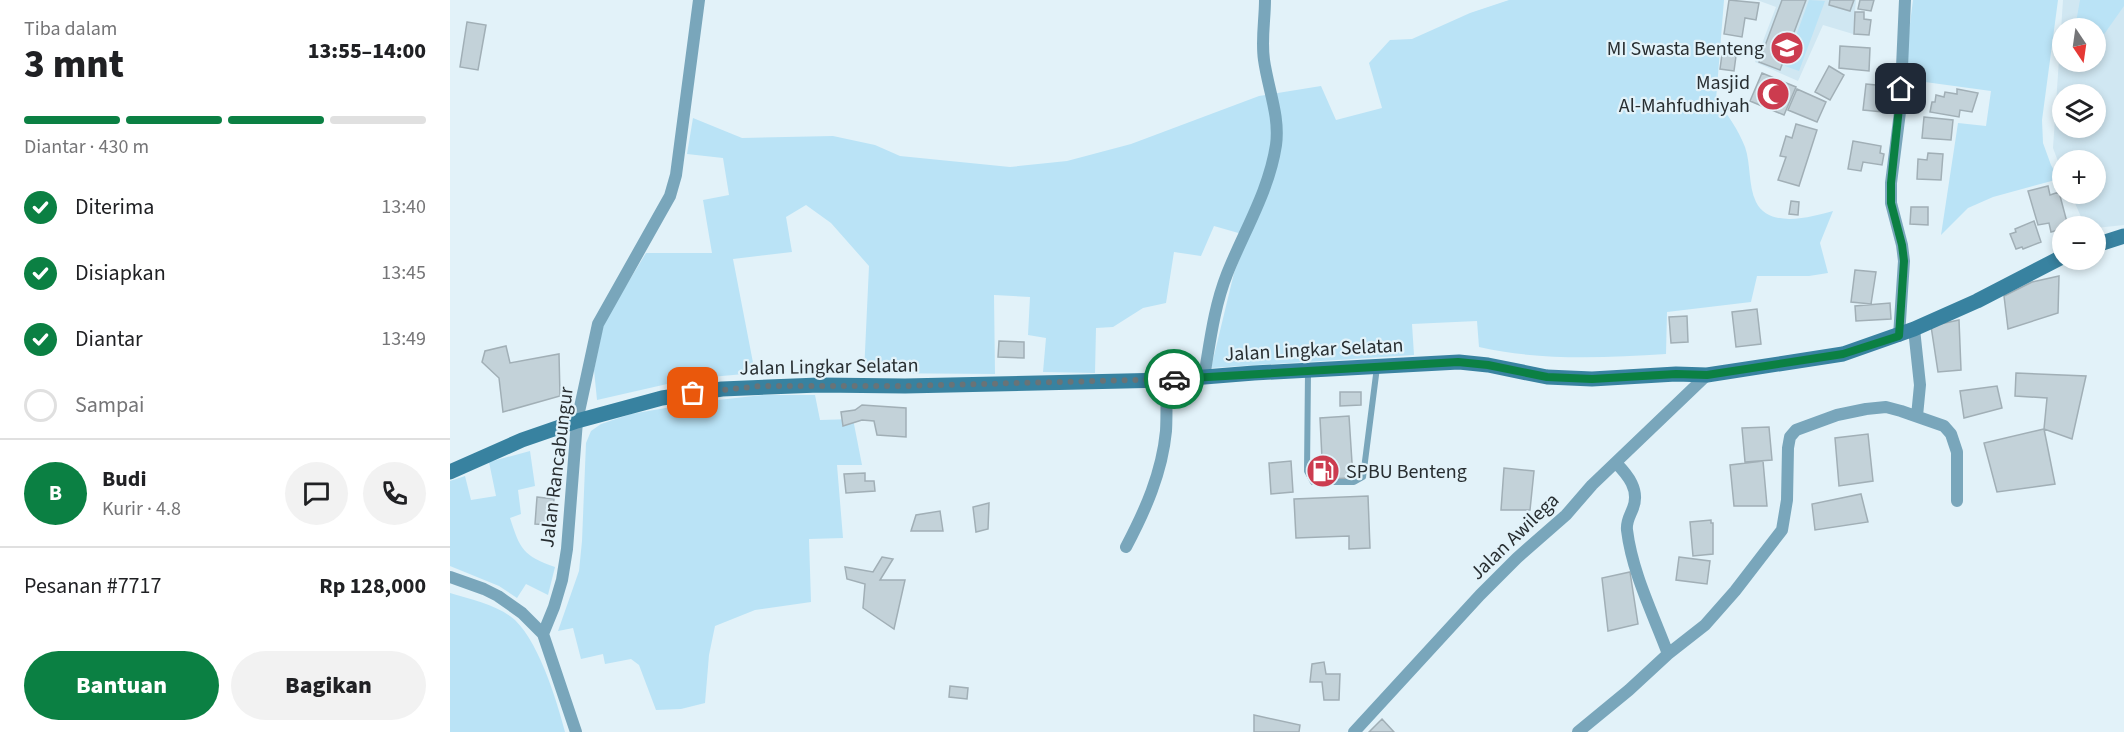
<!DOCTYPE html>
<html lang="id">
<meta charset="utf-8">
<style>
:root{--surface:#fff;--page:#f2f2f2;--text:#202124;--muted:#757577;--line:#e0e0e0;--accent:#0b8043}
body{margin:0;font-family:"Source Sans 3",sans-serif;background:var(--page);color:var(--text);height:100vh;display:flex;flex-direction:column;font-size:22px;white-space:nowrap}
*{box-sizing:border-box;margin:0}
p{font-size:20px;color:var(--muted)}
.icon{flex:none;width:33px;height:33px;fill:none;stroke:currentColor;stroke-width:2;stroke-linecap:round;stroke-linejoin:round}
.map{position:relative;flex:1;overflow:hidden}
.drawer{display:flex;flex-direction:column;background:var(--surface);width:450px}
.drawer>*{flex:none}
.needle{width:39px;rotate:167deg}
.fabs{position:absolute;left:1602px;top:18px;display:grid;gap:12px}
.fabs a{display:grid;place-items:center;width:54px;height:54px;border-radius:50%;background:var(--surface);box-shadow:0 3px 9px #0003;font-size:30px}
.pin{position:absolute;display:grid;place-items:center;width:51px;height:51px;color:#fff;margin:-26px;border-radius:12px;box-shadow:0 3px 9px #0006}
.courier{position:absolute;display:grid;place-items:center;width:60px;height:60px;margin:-30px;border:4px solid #0b8043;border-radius:50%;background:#fff;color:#222;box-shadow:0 2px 8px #0007}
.headline em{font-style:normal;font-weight:800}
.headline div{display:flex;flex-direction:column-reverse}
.headline{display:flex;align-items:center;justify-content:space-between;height:102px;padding:0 24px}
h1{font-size:39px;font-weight:800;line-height:45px}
.bar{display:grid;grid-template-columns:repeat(4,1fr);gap:9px 6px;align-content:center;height:72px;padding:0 24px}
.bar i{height:8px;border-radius:4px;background:var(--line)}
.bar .on{background:var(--accent)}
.bar p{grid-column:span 4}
.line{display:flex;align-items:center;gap:15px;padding:0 24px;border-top:2px solid var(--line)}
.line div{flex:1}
.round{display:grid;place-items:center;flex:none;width:63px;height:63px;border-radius:32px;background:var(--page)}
ol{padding:0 24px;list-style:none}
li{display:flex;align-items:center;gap:18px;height:66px}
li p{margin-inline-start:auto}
li .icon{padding:6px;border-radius:50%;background:var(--accent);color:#fff;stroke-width:4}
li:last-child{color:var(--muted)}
li i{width:33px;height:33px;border:3px solid var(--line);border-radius:50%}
.primary-button{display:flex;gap:12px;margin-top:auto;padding:12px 24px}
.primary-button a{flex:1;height:69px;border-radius:36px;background:var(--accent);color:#fff;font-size:24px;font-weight:800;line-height:69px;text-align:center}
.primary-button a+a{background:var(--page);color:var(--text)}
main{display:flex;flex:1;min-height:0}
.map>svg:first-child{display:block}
.built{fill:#d0e7f2;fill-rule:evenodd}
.green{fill:#bae3f6}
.building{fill:#c3d2d9;stroke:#a1afb6;stroke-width:1.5}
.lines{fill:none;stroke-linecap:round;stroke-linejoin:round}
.lane{stroke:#79a6bb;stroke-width:6}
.street{stroke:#79a6bb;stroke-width:12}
.secondary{stroke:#3882a0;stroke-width:15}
.done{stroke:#697377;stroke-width:6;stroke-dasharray:0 10.8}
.route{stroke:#0b8043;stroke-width:8}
.labels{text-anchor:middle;stroke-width:4.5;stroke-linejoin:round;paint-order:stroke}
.poi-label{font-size:20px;fill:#282e31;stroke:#e2f2f9;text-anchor:end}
.street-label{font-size:20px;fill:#282e31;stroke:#e2f2f9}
</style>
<main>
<section class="drawer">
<div class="headline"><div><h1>3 mnt</h1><p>Tiba dalam</p></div><em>13:55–14:00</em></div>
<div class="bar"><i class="on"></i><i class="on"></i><i class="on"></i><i></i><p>Diantar · 430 m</p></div>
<ol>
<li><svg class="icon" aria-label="check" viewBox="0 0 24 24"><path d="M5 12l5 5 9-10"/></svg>Diterima<p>13:40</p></li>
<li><svg class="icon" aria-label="check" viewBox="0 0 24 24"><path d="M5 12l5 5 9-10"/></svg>Disiapkan<p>13:45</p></li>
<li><svg class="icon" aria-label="check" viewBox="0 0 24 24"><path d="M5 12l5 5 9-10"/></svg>Diantar<p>13:49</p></li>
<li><i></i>Sampai</li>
</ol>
<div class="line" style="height:108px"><b class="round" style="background:var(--accent);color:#fff">B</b><div><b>Budi</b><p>Kurir · 4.8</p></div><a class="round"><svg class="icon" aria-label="chat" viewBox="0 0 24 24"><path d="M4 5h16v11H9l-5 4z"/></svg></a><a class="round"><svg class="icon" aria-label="phone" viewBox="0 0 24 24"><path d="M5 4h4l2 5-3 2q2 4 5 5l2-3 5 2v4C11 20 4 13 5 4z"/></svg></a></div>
<div class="line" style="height:78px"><div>Pesanan #7717</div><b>Rp 128,000</b></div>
<div class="primary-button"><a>Bantuan</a><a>Bagikan</a></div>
</section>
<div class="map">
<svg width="1674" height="732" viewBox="0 0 1674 732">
<rect width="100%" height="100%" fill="#e2f2f9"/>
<path class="built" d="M1307 0H1406L1403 34 1373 25 1348 81 1305 62 1326 7Z
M1613 0H1674V225L1646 228V226H1635L1621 194H1646V160H1612V172L1603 148ZM1612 28H1646V62H1612ZM1612 94H1646V128H1612Z"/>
<path class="green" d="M1059 0H1274L1266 100C1278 115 1288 129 1295 147 1301 164 1298 185 1306 202 1319 229 1362 217 1383 211L1370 243 1378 273 1359 276H1307L1301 302 1217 312 1216 354C1153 358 1091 361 1029 347L1027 321 962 324 964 355 761 368 784 273 799 236 764 226 751 256 724 252 716 303 693 308 663 327 646 328 645 373 593 372 596 338 578 335 580 297 544 295 545 374 414 373 419 266 381 223 356 205 336 217 342 252 283 259 305 373 239 379 147 400 144 370 154 322 196 253H262L253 200 279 195 273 158 237 154 243 118 292 138 383 136 425 145 450 156 560 167 617 161 681 144 809 96 871 86 886 120 932 108 919 63 940 40 962 39 1020 13Z
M1359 0 1375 1 1349 71 1335 66Z
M1463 0H1608L1592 120 1593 143 1601 165 1609 179 1543 197 1518 208 1491 235 1508 123 1536 126 1541 91 1453 79Z
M1630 0H1674V6L1650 40 1646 42V28H1625Z
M313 395H365L370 420 403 419 412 465H387L393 538 359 539 361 602 305 610 265 626 259 655 255 703 231 709 206 710 189 665 181 659 155 664 153 654 131 659 123 628 108 631 129 571 132 541 136 443 141 431 151 424 181 414 250 402Z
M80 451 85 486 68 490 71 514 60 518C70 549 73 556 105 567L98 595 76 584 67 598 49 586 0 566V481L15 476 21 500 46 496 39 462Z
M0 593C20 599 43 604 60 616 87 635 107 701 115 732H0Z"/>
<path class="building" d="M1279 0 1309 3 1306 20 1295 18 1292 37 1274 34Z
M1332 0H1356L1330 70 1309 62Z
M1380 0H1404L1400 11 1379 5Z
M1410 0H1424L1421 11 1408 9Z
M1405 12H1414V19L1421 20 1419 35 1404 34Z
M17 22 36 25 28 70 10 67Z
M1390 46 1420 48 1419 71 1389 68Z
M1272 54 1286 56 1284 71 1270 69Z
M1379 66 1394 75 1380 100 1365 92Z
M1312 73 1346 87 1334 115 1300 101Z
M1416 84 1436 86 1433 112 1413 110Z
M1347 89 1376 102 1367 122 1338 110Z
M1507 89 1528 93 1522 112 1510 110 1509 117 1480 112 1482 102H1485L1486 95 1494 97 1495 92 1507 94Z
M1474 117 1503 120 1501 140 1472 138Z
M1346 124 1367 130 1349 186 1328 180 1336 157 1330 156 1336 136 1342 138Z
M1403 141 1431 146 1430 153 1434 154 1432 165 1413 162 1411 171 1398 169Z
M1478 153 1493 154 1491 180 1467 179 1468 159 1477 160Z
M1598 186 1600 195 1609 192 1618 226H1612V229L1601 232 1599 223 1588 225 1578 191Z
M1341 201 1349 202 1348 215 1339 214Z
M1461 207H1478V225L1460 224Z
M1584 221 1591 242 1573 249 1572 247 1566 249 1560 234 1566 232 1565 229Z
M1405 270 1426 272 1421 304 1401 302Z
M1609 276 1608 313 1558 329 1554 296 1582 282Z
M1440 303 1441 319 1406 321 1405 306Z
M1307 309 1311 344 1286 347 1282 312Z
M1237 316 1238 342 1221 343 1219 317Z
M1509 320 1511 370 1488 372 1481 326Z
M549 341 574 342V358L548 357Z
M56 346 60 363 109 354 110 396 53 412 49 378 32 362 35 351Z
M1566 373 1636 376 1622 439 1594 429 1597 398 1565 396Z
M1547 386 1552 408 1514 418 1510 391Z
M890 392H911V405L890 406Z
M412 405 456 408V437L427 435 424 421 412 420 393 426 391 412 405 410Z
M899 416 903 478 873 479 870 418Z
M1319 427 1322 460 1295 462 1292 428Z
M1594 429 1605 484 1547 492 1534 443Z
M1418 434 1423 481 1389 486 1385 438Z
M841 461 843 492 821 494 819 463Z
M1313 461 1317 506H1284L1280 465Z
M1054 468 1084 471 1080 510H1051Z
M415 473V481H424L425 491 396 493 394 474Z
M1411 494 1418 522 1365 530 1362 504Z
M918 496 920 548 899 549V536L846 538 844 499Z
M87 497 104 499 102 525 85 524Z
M539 503 538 529 526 532 523 507Z
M490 511 493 531H461L466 515Z
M1261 520V523H1263V554L1243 556 1240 522Z
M432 557 443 559 430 580H455L444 629 413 608 415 584 397 579 395 567 423 572Z
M1229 557 1260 561 1257 584 1226 580Z
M1180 572 1188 624 1158 631 1152 578Z
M874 662 876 674H890L889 700H874L872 682H860L862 664Z
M500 686 518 688 517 699 499 697Z
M804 715 850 725 849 732H804Z
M932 719 944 732H919Z"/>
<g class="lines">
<path class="lane" d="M858 372 857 471 863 482H904L913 477 927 367"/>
<path class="street" d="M1464 329 1470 385 1467 416
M1449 336 1454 261 1452 245 1441 203V183L1450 112 1455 0
M754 377C760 342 764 307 777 274 794 231 819 191 826 145 830 116 818 89 814 60 811 40 815 20 815 0
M1166 463C1178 475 1190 490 1183 508 1180 516 1176 521 1177 530 1182 572 1203 614 1218 654
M676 547C695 511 712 473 716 431 717 414 716 397 717 380
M0 577 34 589 48 596 72 613 93 634 126 732
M93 634 104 607 112 580 117 549 127 421 148 324 220 196 226 175 249 0
M904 732 1030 595 1067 558 1116 515 1142 485 1257 375
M1128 732 1179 690 1218 654 1255 625 1285 591 1332 530 1337 500 1338 448 1340 437 1346 430 1387 415 1416 409 1436 407 1451 411 1494 426 1501 434 1507 452V501"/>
<path class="secondary" d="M1646 245 1674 236
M0 472 72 440 127 421 212 398 272 389 369 385 455 386 717 380 804 373 1009 362 1038 365 1097 377 1142 379 1226 374 1257 375 1393 354 1464 329 1527 301 1612 257"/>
</g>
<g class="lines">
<path class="done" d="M243 393 311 386H454L724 379"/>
<path class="route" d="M724 379 1008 362 1038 365 1097 377 1142 379 1226 374 1257 375 1393 354 1449 336 1454 261 1452 245 1441 203V183L1451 89"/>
</g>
<defs>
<symbol id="school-disc" viewBox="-11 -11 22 22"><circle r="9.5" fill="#cc3c4f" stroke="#e2f2f9"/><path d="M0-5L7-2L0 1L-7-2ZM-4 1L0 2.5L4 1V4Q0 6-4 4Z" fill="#fff"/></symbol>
<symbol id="mosque-disc" viewBox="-11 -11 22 22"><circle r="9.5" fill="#cc3c4f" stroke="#e2f2f9"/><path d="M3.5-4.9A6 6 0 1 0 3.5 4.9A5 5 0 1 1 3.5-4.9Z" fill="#fff"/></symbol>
<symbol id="fuel-disc" viewBox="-11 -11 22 22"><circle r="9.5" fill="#cc3c4f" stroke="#e2f2f9"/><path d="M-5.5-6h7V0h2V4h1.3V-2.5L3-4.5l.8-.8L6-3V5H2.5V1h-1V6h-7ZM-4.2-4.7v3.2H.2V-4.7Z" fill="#fff"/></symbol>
</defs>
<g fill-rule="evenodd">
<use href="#school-disc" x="1318" y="29" width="38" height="38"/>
<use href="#mosque-disc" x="1304" y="75" width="38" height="38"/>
<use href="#fuel-disc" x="854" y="452" width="38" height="38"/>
</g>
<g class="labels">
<g class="poi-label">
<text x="1314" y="55">MI Swasta Benteng</text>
<text x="1300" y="89">Masjid<tspan x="1300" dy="23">Al-Mahfudhiyah</tspan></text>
<text x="896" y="478" text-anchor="start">SPBU Benteng</text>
</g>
<g class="street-label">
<text transform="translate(864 349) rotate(-3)" y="7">Jalan Lingkar Selatan</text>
<text transform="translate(379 366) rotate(-1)" y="7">Jalan Lingkar Selatan</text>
<text transform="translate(106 467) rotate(-83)" y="7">Jalan Rancabungur</text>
<text transform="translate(1064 536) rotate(-44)" y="7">Jalan Awilega</text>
</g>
</g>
</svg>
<div class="fabs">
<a><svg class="needle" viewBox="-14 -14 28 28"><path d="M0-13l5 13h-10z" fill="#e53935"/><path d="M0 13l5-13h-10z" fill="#757577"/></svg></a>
<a><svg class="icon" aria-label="layers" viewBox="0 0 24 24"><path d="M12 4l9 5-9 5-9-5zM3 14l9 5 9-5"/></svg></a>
<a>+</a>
<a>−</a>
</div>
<div class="pin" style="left:243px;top:393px;background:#ea580c"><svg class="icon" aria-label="bag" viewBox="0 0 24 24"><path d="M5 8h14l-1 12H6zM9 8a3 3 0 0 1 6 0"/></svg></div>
<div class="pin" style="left:1451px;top:89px;background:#1f2937"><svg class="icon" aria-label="home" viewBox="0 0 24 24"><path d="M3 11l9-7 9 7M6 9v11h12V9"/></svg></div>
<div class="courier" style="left:724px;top:379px"><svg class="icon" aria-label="car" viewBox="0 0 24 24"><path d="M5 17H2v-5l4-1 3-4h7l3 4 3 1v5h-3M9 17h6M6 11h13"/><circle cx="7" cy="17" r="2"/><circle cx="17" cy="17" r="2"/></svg></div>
</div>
</main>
